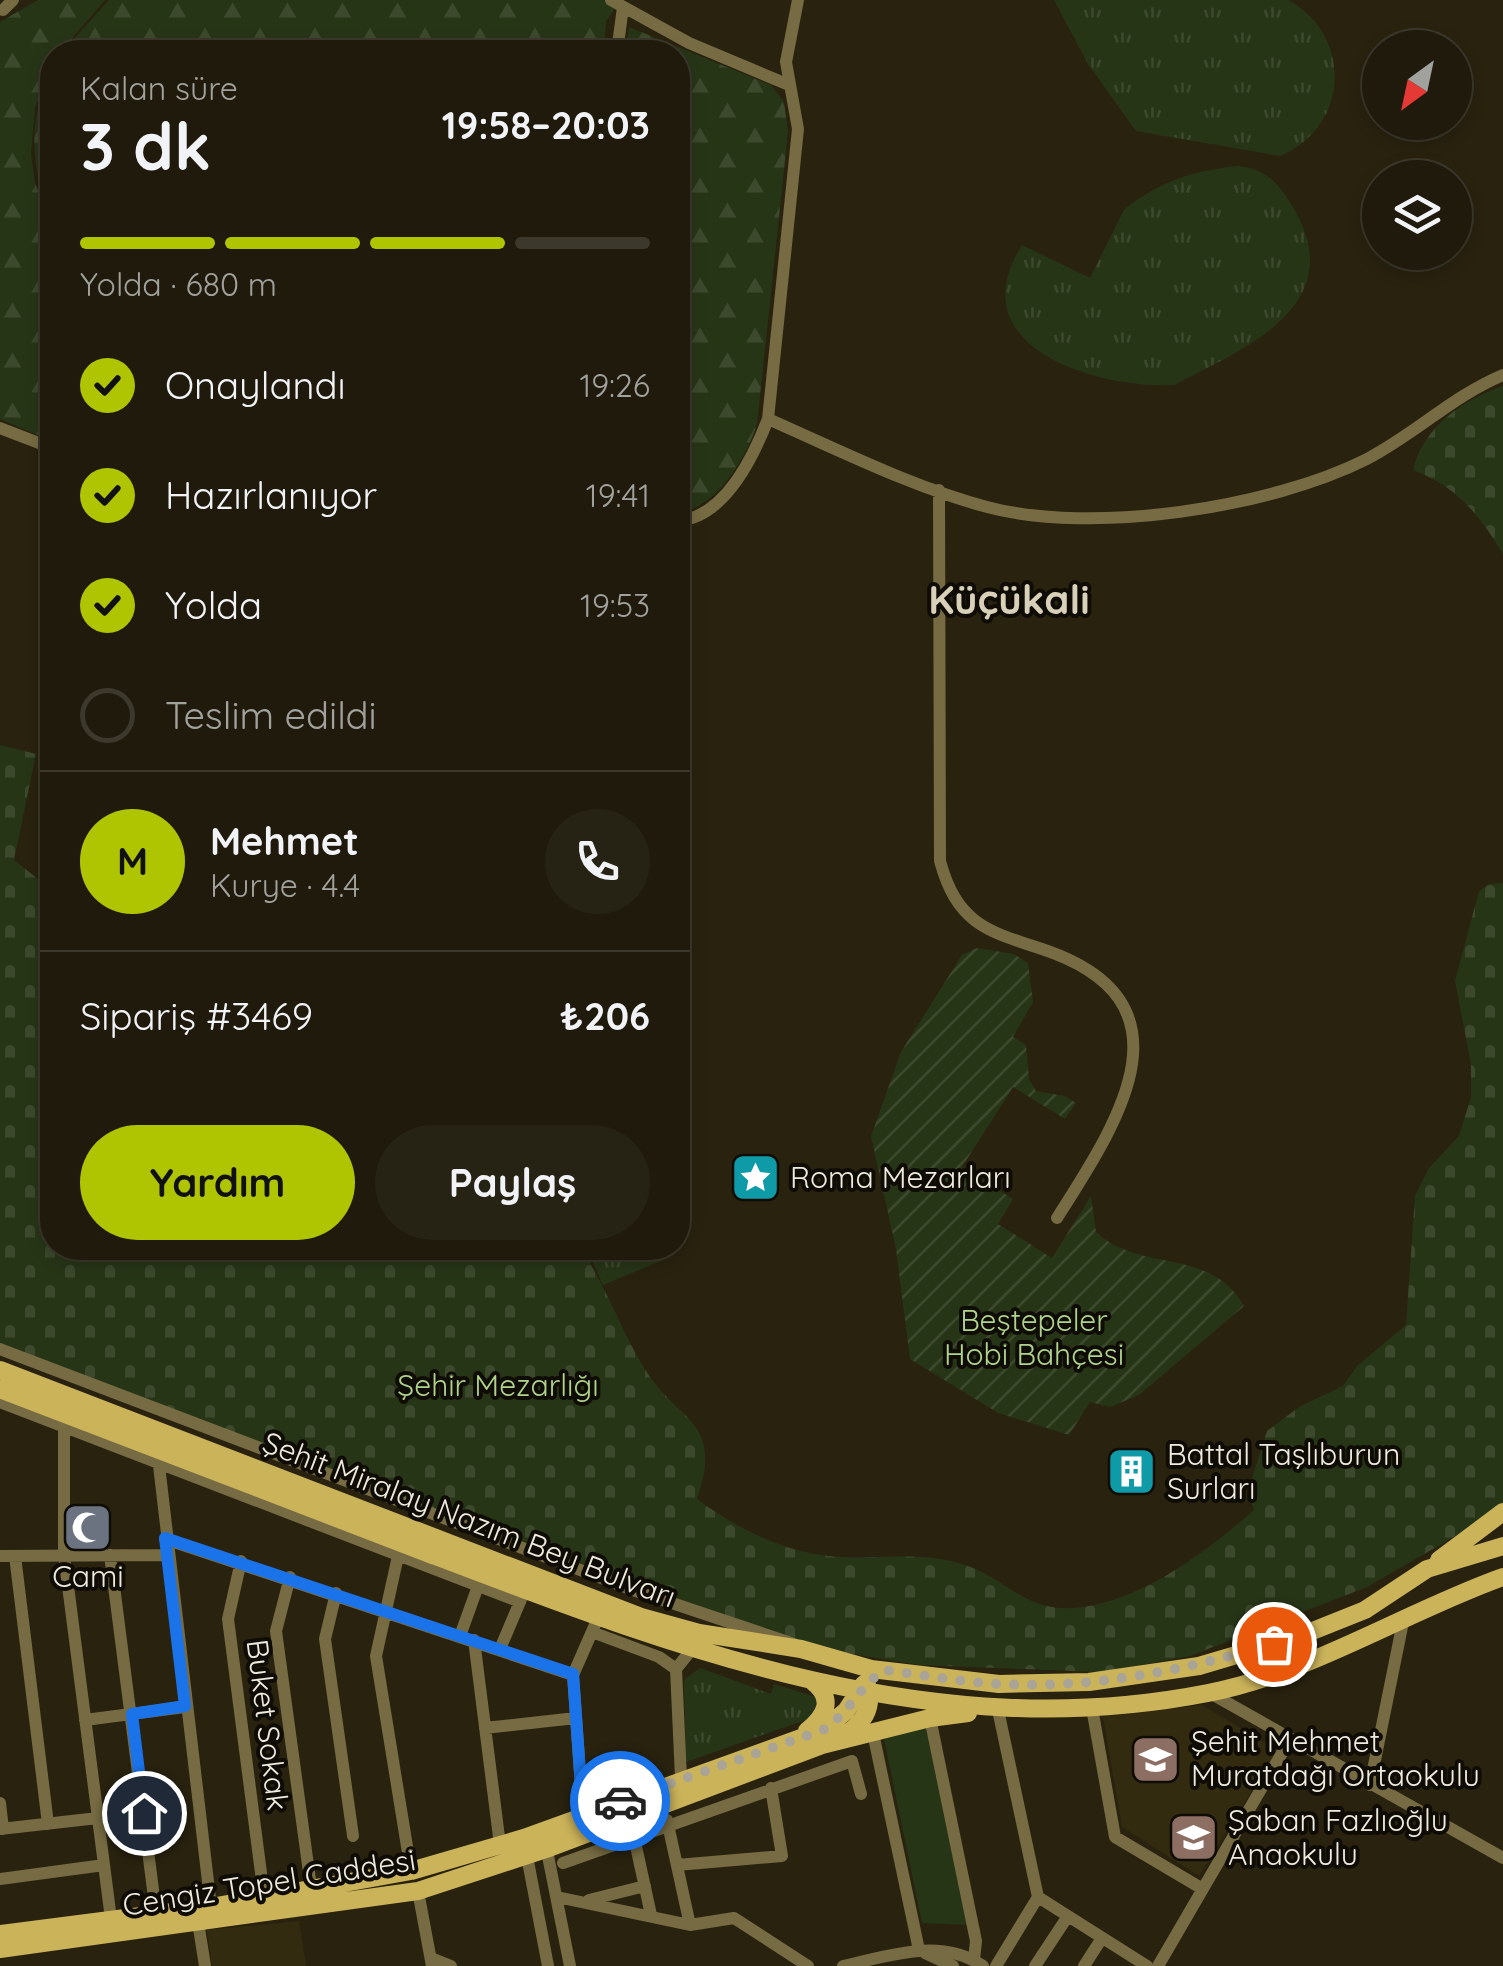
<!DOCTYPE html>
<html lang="tr">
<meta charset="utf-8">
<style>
:root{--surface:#1f1a0b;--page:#272314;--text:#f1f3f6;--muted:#a1a19d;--line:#3c382c;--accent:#b0c501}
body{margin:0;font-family:Quicksand,sans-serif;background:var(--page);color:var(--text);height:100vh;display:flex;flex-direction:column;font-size:38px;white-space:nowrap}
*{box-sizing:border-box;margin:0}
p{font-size:32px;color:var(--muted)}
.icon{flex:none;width:55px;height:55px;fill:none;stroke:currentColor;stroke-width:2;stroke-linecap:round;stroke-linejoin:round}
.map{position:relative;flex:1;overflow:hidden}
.details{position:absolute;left:40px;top:40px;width:650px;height:1220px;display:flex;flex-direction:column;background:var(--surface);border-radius:40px;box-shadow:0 5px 15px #0003,0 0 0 2px var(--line)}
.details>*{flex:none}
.needle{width:65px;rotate:213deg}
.controls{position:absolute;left:1362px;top:30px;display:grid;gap:20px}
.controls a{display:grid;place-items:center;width:110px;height:110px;border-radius:50%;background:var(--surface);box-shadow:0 5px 15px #0003,0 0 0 2px var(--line);font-size:50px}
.pin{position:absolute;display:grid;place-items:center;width:85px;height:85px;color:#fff;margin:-42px;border:5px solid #fff;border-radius:50%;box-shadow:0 2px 10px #0007}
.courier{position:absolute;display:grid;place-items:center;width:100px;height:100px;margin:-50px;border:8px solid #1a73e8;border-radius:50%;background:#fff;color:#222;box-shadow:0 2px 12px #0007}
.summary em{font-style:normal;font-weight:700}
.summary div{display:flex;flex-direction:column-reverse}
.summary{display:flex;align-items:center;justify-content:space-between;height:170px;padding:0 40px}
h1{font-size:65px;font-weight:700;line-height:75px}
.bar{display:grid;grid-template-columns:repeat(4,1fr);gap:15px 10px;align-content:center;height:120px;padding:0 40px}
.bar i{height:12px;border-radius:8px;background:var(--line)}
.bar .selected{background:var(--accent)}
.bar p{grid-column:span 4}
.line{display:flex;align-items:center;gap:25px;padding:0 40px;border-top:2px solid var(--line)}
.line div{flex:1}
.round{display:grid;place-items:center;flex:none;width:105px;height:105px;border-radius:52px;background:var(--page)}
ol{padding:0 40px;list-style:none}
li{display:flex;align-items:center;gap:30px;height:110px}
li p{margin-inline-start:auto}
li .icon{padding:10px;border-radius:50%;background:var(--accent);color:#111;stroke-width:4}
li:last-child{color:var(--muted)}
li i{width:55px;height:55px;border:5px solid var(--line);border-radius:50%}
.action{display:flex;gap:20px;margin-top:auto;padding:20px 40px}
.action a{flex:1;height:115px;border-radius:60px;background:var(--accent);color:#111;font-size:40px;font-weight:700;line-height:115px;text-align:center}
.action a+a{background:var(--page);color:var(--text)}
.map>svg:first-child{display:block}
.built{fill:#332b10}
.grass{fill:url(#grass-tufts)}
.forest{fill:url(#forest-firs)}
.cemetery{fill:url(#cemetery-stones)}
.park{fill:#273517}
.garden{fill:url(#garden-furrows)}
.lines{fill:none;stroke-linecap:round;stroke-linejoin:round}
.minor{stroke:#766b42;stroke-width:12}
.major{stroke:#cbb35a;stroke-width:18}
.done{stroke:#a9a496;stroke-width:10;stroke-dasharray:0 18}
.route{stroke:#1a73e8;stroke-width:12}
.labels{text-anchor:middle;stroke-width:8;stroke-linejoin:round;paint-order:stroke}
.poi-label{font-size:30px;fill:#eeeade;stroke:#0f0c05;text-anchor:start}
.park-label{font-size:30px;fill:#b0d38b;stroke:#0f0c05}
.street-label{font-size:30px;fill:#eeeade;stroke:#0f0c05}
.district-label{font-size:40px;font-weight:bold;fill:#d8d0b8;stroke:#0f0c05}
</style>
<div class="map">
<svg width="1503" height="1966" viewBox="0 0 1503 1966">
<defs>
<pattern id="grass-tufts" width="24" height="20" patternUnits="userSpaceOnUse" patternTransform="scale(2.5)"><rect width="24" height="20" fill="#273517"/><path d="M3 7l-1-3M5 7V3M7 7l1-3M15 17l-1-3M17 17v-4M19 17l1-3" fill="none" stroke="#3c492d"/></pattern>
<pattern id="forest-firs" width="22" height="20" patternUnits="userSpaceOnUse" patternTransform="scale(2.5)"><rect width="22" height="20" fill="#273517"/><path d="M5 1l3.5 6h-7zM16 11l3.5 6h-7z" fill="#3c492d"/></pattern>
<pattern id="cemetery-stones" width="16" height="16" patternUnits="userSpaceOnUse" patternTransform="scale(2.5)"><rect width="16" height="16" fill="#273517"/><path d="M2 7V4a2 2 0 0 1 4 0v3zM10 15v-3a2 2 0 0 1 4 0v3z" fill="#3c492d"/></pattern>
<pattern id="garden-furrows" width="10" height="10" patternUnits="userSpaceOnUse" patternTransform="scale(2.5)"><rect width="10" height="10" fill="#273517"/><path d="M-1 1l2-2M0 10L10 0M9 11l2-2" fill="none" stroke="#3c492d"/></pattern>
</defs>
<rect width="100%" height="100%" fill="#29220f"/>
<path class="built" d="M1202 1705 1277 1750 1199 1876 1122 1827 1103 1717Z
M299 1921 306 1966H212L207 1930Z"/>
<path class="grass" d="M1054 0H1288C1354 36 1349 127 1280 156L1136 131 1088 64Z
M1238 166C1268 169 1281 186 1295 211 1350 308 1240 350 1174 385 1098 389 957 348 1022 245L1090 278 1124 210C1157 182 1195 170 1238 166Z
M678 1083C688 1120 695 1214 678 1247Z
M587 1248H677L670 1257 603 1285Z
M700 1668 771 1694 774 1684 819 1698 821 1704 811 1718 686 1762 684 1680Z"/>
<path class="forest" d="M38 0H105L60 52H52V65L35 108 31 154 35 183 52 227V441L0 419V22Z
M109 0H620L606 21 604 52H62Z
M629 27 771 85 784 102 788 132 757 424C747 457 715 510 678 512V52H625Z
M52 69V222C31 169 26 121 52 69Z"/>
<path class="cemetery" d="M1503 386V554C1479 515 1458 487 1413 470 1423 427 1463 400 1503 386Z
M0 745 36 754 14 860 52 890V1248H587L591 1265C611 1299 625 1338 646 1371 679 1423 724 1420 697 1499 739 1530 790 1556 844 1557 882 1559 920 1552 958 1563 1008 1576 1024 1616 1083 1607 1146 1598 1207 1551 1254 1510L1248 1491 1267 1431 1299 1407 1343 1386 1357 1366 1406 1325 1415 1196 1429 1168 1459 1136 1471 1097V1064L1455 981 1479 891 1489 884 1503 883V1503L1459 1534 1367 1587 1190 1656 1102 1672 919 1665 846 1653 721 1618 0 1348Z"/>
<path class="park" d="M923 1715 967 1925 922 1923 881 1724Z"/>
<path class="garden" d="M977 948 1014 954 1028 963 1033 1002 1013 1037 1026 1045 1029 1079 1036 1091 1065 1096 1076 1103 1065 1119 1013 1087 962 1167 1013 1199 998 1224 1052 1258 1091 1196 1096 1232C1141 1274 1210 1246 1244 1306L1139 1395 1110 1407 1090 1402 1069 1435 998 1413 910 1359 896 1249 871 1136 901 1052 962 955Z"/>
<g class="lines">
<path class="minor" d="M611 0 689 43 789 85
M3 10 13 0
M617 52 623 7
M768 419C839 450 912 487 987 507 1092 535 1270 508 1367 459 1415 434 1453 396 1503 375
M0 428 52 448
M939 490 940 861C957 923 986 931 1042 949 1199 1001 1119 1121 1057 1218
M678 521C725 517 753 458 768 419L798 129 786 62 798 0
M0 1349 630 1589 794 1644
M0 1402 520 1602
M64 1427V1555L111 1919
M158 1457 211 1907
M165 1539 573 1675
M110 1555 156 1913
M0 1556 167 1555
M15 1556 48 1824
M398 1556 376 1656 411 1871
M241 1561 228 1619 264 1896
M290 1577 276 1631 311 1887
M336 1593 325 1639 353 1836
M592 1632 659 1657 676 1669
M460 1636 478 1586
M474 1640 500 1845
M500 1649 522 1597
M1210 1693 1503 1858
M1092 1708 1115 1837 1201 1888
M998 1710 1038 1897 1147 1966
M930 1718 976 1941 974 1960
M85 1720 185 1707
M485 1728 576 1718
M873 1733 919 1950
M681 1778 676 1669 692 1649
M1370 1785 1404 1617
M0 1803 3 1829
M583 1815 573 1675 598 1618
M667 1820 690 1925
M0 1829 98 1818
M634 1837 651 1915
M545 1841 570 1966
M526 1851 548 1966
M563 1863 852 1761 861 1794
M677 1865 782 1856 771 1788
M0 1879 104 1865
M418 1891 432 1966
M557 1897 690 1925 734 1918 808 1966
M589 1900 645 1886
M198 1922 205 1966
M925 1953 953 1966
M431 1958 451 1966
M843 1966C888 1956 940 1937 983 1966
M996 1966 1038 1897
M1035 1966 1068 1916
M1084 1966 1102 1938
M1158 1966 1289 1741"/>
<path class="major" d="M0 1370 641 1617 699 1633 801 1649 871 1669 999 1684 1089 1682 1199 1666 1300 1636 1365 1610 1427 1569 1503 1546
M0 1389C144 1443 287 1499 430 1554 682 1650 933 1747 1208 1693 1311 1673 1405 1612 1503 1577
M1439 1560 1503 1512
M807 1731C826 1715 835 1699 812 1681
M842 1736C863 1725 874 1708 867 1685
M0 1934 211 1907 411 1871 524 1838 823 1730 846 1711 864 1684
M0 1949 418 1891 546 1849 822 1745 930 1718 968 1713"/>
</g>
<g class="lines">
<path class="done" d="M620 1801 823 1730C849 1714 858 1687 884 1670 922 1675 961 1682 999 1684 1093 1689 1185 1670 1274 1644"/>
<path class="route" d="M144 1813 132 1714 185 1706 165 1538 573 1674 583 1815 620 1801"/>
</g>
<defs>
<symbol id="sight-square" viewBox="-11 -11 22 22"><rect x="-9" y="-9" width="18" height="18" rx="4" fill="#0f9aa8" stroke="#0f0c05"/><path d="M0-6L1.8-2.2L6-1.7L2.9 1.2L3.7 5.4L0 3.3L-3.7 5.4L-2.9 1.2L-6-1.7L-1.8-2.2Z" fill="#fff"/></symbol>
<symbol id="building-square" viewBox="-11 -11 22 22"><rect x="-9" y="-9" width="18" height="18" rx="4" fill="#0f9aa8" stroke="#0f0c05"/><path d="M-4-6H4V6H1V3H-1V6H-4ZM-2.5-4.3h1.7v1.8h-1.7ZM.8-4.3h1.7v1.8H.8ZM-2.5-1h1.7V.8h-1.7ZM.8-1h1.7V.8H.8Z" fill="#fff"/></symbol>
<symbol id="mosque-square" viewBox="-11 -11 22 22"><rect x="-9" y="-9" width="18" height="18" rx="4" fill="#6b7280" stroke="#0f0c05"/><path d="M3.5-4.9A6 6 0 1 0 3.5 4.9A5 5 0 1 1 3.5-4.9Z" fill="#fff"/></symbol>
<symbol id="school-square" viewBox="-11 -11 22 22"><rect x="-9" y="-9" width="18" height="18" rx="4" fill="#8d6e63" stroke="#0f0c05"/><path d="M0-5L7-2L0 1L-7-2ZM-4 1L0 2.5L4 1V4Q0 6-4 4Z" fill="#fff"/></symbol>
</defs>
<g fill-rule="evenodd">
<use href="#sight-square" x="728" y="1150" width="55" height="55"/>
<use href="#building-square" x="1104" y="1444" width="55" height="55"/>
<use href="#mosque-square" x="60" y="1500" width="55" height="55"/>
<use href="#school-square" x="1128" y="1732" width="55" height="55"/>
<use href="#school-square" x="1166" y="1810" width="55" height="55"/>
</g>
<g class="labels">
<g class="poi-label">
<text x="790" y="1188">Roma Mezarları</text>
<text x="1167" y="1465">Battal Taşlıburun<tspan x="1167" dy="34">Surları</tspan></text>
<text x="88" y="1587" text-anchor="middle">Cami</text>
<text x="1191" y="1752">Şehit Mehmet<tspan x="1191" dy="34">Muratdağı Ortaokulu</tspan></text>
<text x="1228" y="1831">Şaban Fazlıoğlu<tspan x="1228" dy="34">Anaokulu</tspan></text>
</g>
<g class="park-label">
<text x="1034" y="1331">Beştepeler<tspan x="1034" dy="34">Hobi Bahçesi</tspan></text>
<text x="498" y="1396">Şehir Mezarlığı</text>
</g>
<g class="street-label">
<text transform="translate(469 1520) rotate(21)" y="10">Şehit Miralay Nazım Bey Bulvarı</text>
<text transform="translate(267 1725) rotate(83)" y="10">Buket Sokak</text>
<text transform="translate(269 1883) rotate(-9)" y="10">Cengiz Topel Caddesi</text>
</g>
<g class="district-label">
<text x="1009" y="614">Küçükali</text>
</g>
</g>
</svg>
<div class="controls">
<a><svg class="needle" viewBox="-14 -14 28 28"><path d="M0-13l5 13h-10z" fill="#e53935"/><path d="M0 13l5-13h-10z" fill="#a1a19d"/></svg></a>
<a><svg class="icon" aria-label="layers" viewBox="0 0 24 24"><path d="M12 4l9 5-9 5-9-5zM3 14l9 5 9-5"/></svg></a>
</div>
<div class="pin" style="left:1274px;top:1644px;background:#ea580c"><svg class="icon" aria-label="bag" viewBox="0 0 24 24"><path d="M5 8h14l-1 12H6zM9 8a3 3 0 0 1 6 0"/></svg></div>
<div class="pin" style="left:144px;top:1813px;background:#1f2937"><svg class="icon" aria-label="home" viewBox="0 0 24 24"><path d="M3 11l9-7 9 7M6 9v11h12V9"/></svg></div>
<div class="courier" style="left:620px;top:1801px"><svg class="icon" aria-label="car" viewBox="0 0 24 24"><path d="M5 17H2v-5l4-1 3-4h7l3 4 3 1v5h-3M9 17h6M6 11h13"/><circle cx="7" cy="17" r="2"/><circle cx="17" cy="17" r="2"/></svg></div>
<section class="details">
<div class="summary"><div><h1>3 dk</h1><p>Kalan süre</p></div><em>19:58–20:03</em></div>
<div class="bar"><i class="selected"></i><i class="selected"></i><i class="selected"></i><i></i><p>Yolda · 680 m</p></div>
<ol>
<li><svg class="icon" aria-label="check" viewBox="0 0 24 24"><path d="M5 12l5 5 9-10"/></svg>Onaylandı<p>19:26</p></li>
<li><svg class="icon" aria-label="check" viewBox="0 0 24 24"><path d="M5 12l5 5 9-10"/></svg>Hazırlanıyor<p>19:41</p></li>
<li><svg class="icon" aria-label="check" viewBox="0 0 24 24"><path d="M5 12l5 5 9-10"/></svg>Yolda<p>19:53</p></li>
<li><i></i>Teslim edildi</li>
</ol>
<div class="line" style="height:180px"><b class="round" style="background:var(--accent);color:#111">M</b><div><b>Mehmet</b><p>Kurye · 4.4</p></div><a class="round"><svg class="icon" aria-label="phone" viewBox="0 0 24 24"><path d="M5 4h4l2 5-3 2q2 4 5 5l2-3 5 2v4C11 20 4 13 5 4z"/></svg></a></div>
<div class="line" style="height:130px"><div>Sipariş #3469</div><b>₺206</b></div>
<div class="action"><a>Yardım</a><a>Paylaş</a></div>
</section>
</div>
